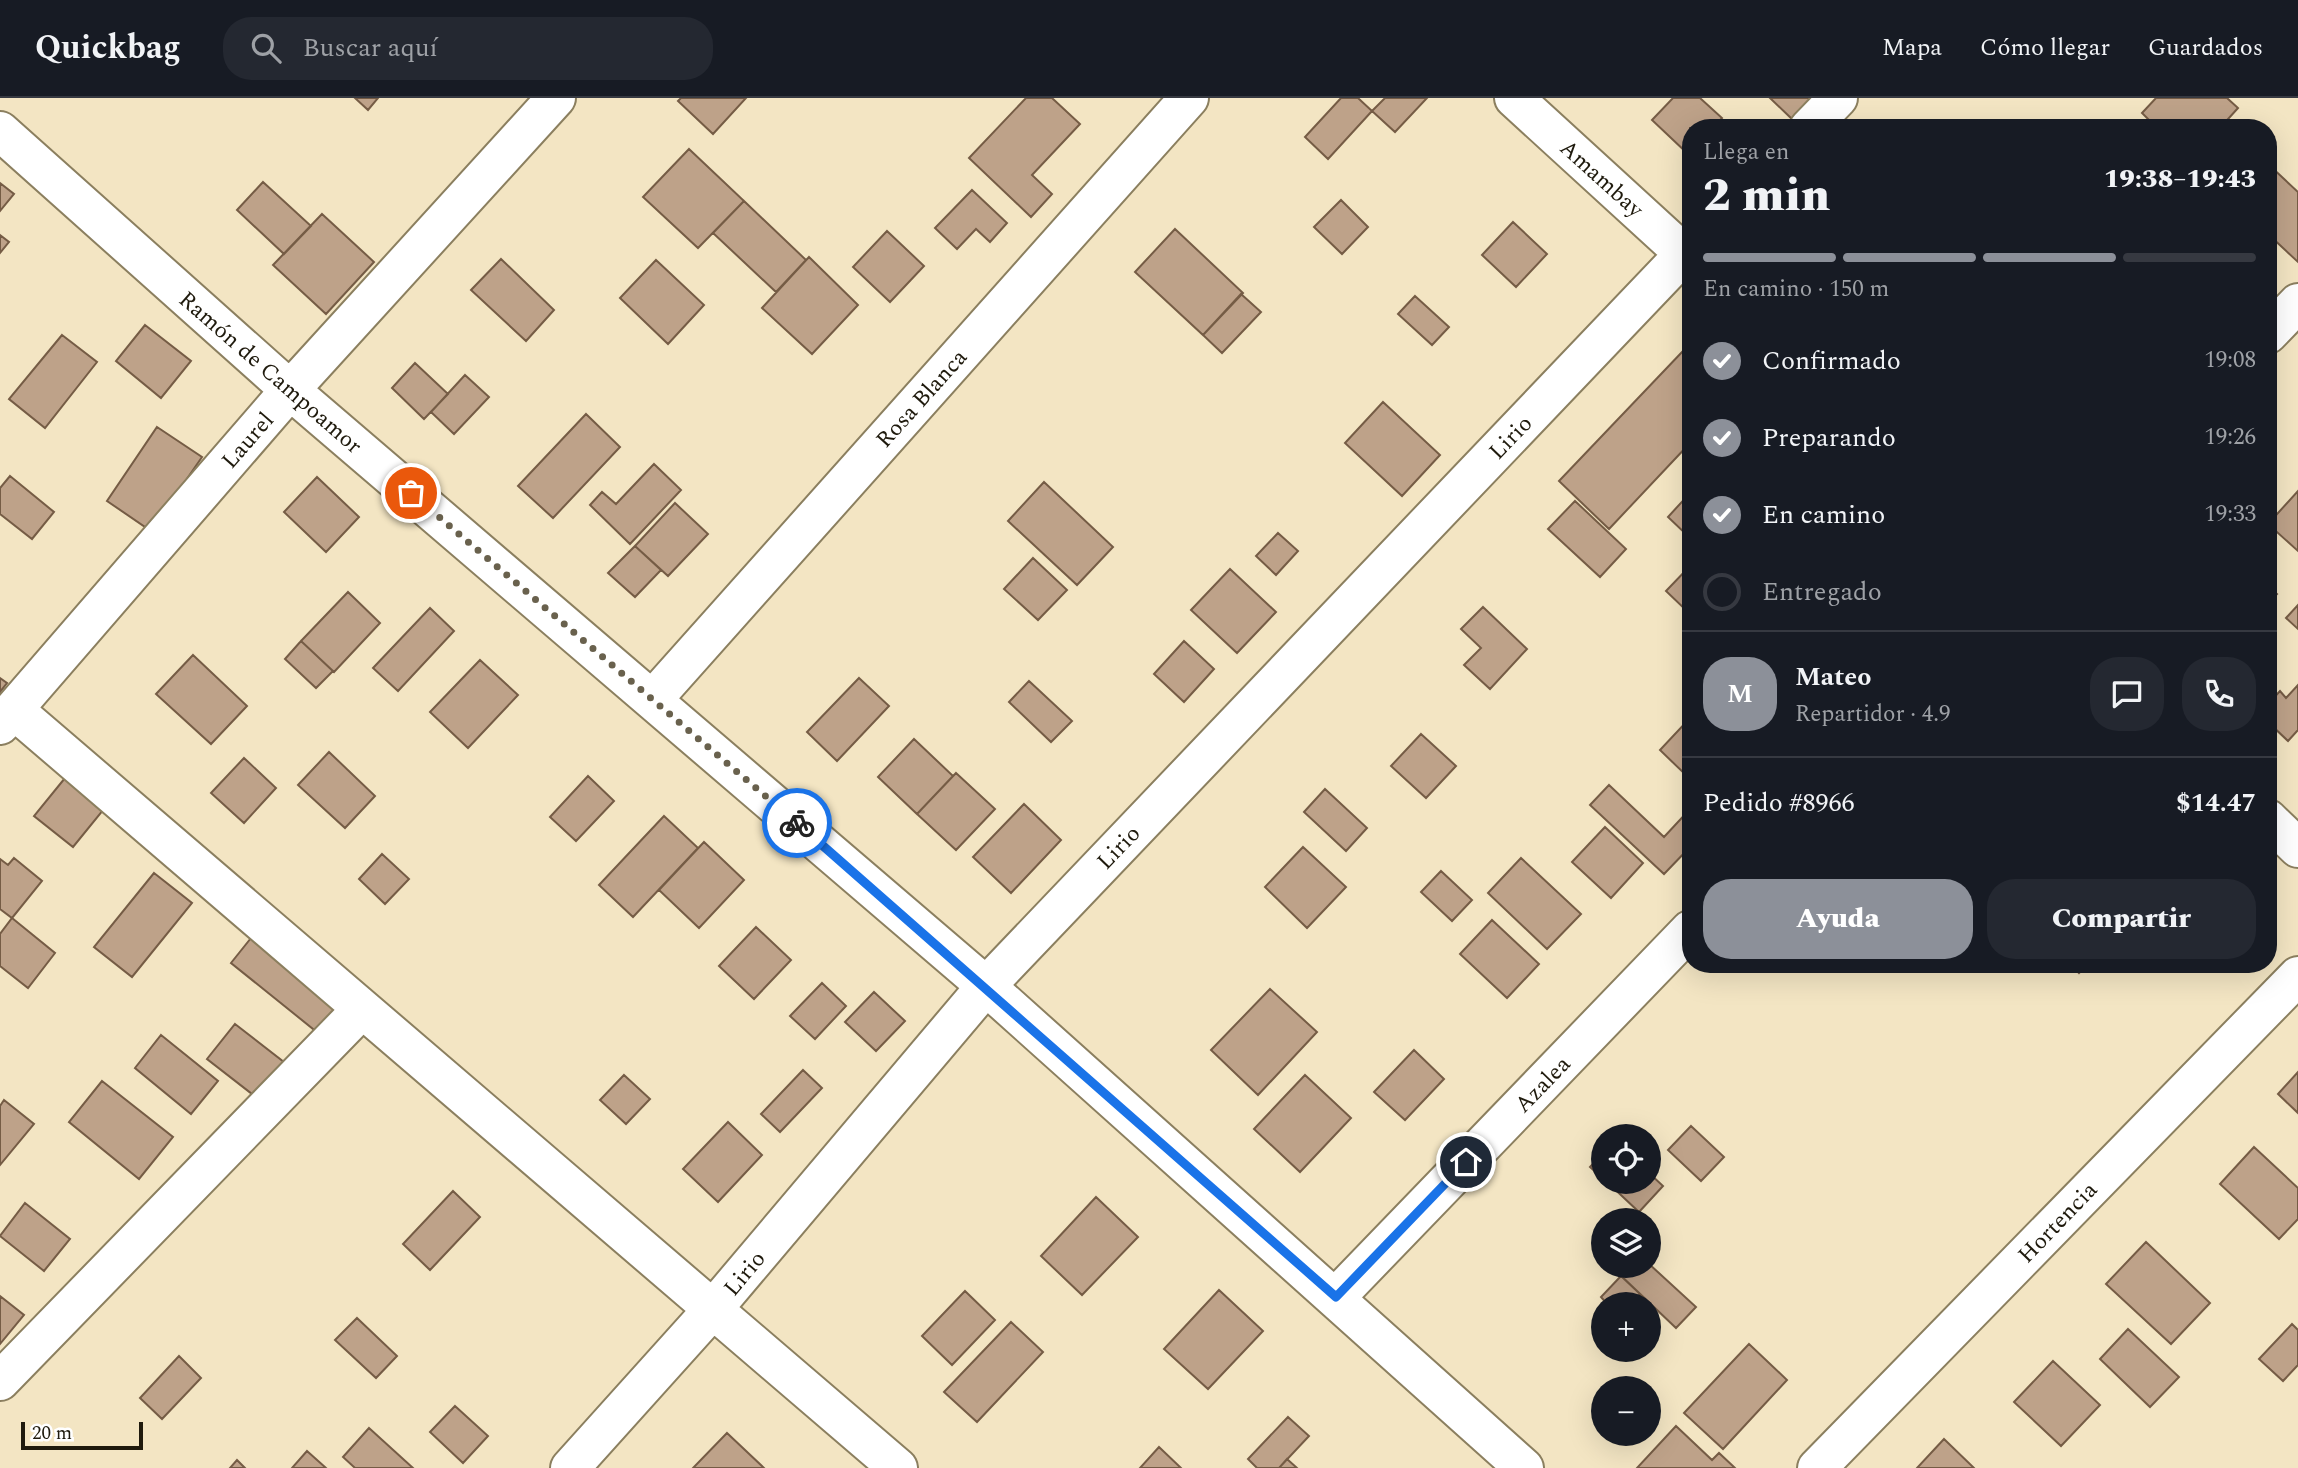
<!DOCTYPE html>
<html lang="es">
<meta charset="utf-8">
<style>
:root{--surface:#171b24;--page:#242831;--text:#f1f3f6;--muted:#9ea1a6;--line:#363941;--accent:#8c9099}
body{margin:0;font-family:Spectral,serif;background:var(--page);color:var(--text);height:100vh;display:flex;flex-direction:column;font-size:26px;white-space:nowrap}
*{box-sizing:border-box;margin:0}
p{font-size:23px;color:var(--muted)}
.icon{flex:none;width:38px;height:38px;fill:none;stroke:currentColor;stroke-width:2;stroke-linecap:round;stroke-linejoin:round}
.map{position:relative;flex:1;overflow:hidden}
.side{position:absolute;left:1682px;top:21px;width:595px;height:854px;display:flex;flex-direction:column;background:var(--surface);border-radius:28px;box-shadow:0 7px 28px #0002}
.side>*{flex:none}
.fabs{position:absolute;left:1591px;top:1026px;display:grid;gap:14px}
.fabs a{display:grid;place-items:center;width:70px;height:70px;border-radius:50%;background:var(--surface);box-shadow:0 7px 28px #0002;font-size:35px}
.scale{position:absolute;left:21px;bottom:18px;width:122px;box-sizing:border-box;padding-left:7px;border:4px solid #1f1a0d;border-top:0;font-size:19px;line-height:24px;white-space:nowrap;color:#1f1a0d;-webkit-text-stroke:5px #fff;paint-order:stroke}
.pin{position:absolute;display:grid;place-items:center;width:60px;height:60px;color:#fff;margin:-30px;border:4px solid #fff;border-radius:50%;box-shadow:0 2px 7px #0007}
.courier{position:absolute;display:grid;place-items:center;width:70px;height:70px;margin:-35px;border:5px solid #1a73e8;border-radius:50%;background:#fff;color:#222;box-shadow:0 2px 9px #0007}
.summary em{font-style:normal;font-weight:800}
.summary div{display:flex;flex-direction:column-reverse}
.summary{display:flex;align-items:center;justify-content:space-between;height:119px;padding:0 21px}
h1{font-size:46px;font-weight:800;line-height:52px}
.bar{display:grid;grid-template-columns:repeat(4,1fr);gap:10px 7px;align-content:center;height:84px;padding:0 21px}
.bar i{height:9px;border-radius:5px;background:var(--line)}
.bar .selected{background:var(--accent)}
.bar p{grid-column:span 4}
.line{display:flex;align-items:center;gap:18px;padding:0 21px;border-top:2px solid var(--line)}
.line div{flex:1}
.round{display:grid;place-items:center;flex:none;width:74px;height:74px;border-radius:28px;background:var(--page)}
ol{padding:0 21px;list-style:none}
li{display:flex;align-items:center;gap:21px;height:77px}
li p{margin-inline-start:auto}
li .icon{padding:7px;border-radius:50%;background:var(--accent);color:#fff;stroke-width:4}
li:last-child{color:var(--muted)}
li i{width:38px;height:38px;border:4px solid var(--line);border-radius:50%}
.cta{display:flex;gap:14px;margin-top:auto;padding:14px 21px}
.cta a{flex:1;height:80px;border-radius:28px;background:var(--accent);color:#fff;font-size:28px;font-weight:800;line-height:80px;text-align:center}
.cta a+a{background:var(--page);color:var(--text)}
header{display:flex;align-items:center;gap:42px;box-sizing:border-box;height:98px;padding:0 35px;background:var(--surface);border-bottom:2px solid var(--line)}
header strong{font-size:33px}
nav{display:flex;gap:38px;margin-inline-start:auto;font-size:24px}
.search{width:490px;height:63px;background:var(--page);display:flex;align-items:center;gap:18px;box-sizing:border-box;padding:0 24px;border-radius:28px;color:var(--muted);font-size:26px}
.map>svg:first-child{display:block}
.building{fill:#bea289;stroke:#755c45;stroke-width:2}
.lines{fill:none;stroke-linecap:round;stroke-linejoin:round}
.street-casing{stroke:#8b7f5f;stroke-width:42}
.street{stroke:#fff;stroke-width:38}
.done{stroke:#69614d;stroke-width:7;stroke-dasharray:0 12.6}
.route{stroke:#1a73e8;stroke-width:9}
.labels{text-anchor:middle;stroke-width:6;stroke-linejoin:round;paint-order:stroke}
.street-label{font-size:23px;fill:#1f1a0d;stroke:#fff}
</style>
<header>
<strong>Quickbag</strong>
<div class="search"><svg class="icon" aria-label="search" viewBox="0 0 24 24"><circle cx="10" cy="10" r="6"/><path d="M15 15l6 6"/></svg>Buscar aquí</div>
<nav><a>Mapa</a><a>Cómo llegar</a><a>Guardados</a></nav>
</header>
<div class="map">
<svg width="2298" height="1370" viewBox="0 0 2298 1370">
<rect width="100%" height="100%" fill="#f3e5c3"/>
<path class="building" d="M355 0H378L368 12Z
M681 0H746L713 36 678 3Z
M1026 0H1052L1080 26 1032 77 1052 96 1031 119 969 60Z
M1341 0H1358L1372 13 1328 61 1305 39Z
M1385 0H1427L1395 34 1372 13Z
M1673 0H1700L1722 20 1713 30H1690L1688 56 1652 22Z
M1770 0H1815L1793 22Z
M2156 0H2227L2238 10 2220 30H2157L2142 15Z
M689 51 744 103 698 150 643 99Z
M2268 66 2298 94V164L2268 136Z
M263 84 311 128 284 156 237 112Z
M0 85 14 96 0 113Z
M972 92 1007 125 990 144 976 131 957 151 935 130Z
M1341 102 1368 129 1342 156 1314 129Z
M744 103 806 162 776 194 713 135Z
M322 116 374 164 326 216 273 167Z
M1513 124 1547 156 1516 189 1482 157Z
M1175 131 1243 195 1203 237 1135 174Z
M887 133 924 168 890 204 853 169Z
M0 137 9 144 0 155Z
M809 159 858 207 812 256 762 210Z
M501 161 554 212 526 243 471 192Z
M656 162 704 207 668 246 620 200Z
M1241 196 1261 214 1222 255 1203 237Z
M1415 198 1449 229 1432 247 1398 216Z
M145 227 191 263 161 300 116 263Z
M62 237 97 264 45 330 9 301Z
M1683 253 1690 260V345L1609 431 1559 383Z
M415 265 448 296 424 321 392 290Z
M465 277 489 299 454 336 431 314Z
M1383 304 1440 357 1402 398 1345 345Z
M586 316 620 349 553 420 518 388Z
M157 329 202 359 151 433 107 403Z
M654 366 681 392 630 446 590 407 602 394 616 406Z
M10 378 54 414 32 441 0 416V390Z
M317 379 359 419 326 454 284 414Z
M1044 384 1113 449 1077 487 1008 423Z
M2298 393V453L2268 426Z
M1690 395V440L1668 419Z
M1575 403 1626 451 1600 479 1548 431Z
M675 405 708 436 668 478 635 448Z
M1278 435 1298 453 1276 477 1256 458Z
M635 448 661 472 635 499 608 475Z
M1033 460 1067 492 1038 522 1004 491Z
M1690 468V516L1666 493Z
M1230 471 1276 514 1237 555 1191 512Z
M2268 488 2277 496 2268 505Z
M348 494 380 525 334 574 301 543Z
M2298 507V531L2286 520Z
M1483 509 1527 551 1490 591 1464 567 1481 550 1461 531Z
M430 510 454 533 398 593 373 570Z
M301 543 333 573 316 590 285 561Z
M1184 543 1214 571 1184 604 1154 576Z
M193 557 247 608 211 646 156 596Z
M480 562 518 597 468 650 430 614Z
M0 580 7 585 0 594Z
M859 580 889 608 837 663 807 634Z
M1029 583 1072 623 1051 644 1009 604Z
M2298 587V632L2288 643 2268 624V606L2280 593 2286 600Z
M1690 620V681L1660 652Z
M1421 636 1456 668 1426 700 1391 668Z
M914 641 953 678 917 716 878 679Z
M329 654 375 698 345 730 298 687Z
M244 660 276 690 244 725 211 695Z
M956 675 995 711 956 752 917 716Z
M588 678 614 703 576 743 550 719Z
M65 680 104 711 73 749 34 718Z
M1609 687 1664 739 1690 711V749L1664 776 1590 707Z
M1325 691 1367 730 1346 753 1304 714Z
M1024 706 1061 742 1011 795 973 759Z
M664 718 698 750 633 819 599 787Z
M1605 729 1643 765 1611 800 1572 764Z
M704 744 744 782 699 830 659 792Z
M1303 749 1346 789 1307 830 1265 789Z
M382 756 409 781 385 806 359 781Z
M14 760 42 783 12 820 0 811V761L8 767Z
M1521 760 1581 816 1547 851 1488 795Z
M1441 773 1472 802 1452 823 1421 794Z
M154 775 192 805 132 879 94 849Z
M12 820 55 855 28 890 0 868V836Z
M1492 822 1539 866 1507 900 1460 856Z
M756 829 791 862 754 901 719 868Z
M259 830 347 899 318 935 231 865Z
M2070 866H2088L2079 875Z
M822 885 846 908 815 941 790 918Z
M1270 891 1317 934 1258 997 1211 952Z
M874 894 905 923 876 953 845 924Z
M235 926 289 968 261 1003 207 961Z
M161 937 218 983 191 1016 135 970Z
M1414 952 1444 981 1405 1022 1374 994Z
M803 972 822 990 780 1034 761 1016Z
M2298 974V1015L2278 996Z
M624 977 650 1001 626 1026 600 1002Z
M1305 977 1351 1020 1300 1074 1254 1031Z
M102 983 173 1039 139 1081 69 1024Z
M4 1002 34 1026 0 1067V1008Z
M728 1024 762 1057 718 1104 683 1071Z
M1691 1028 1724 1059 1701 1083 1668 1052Z
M2254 1049 2298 1090V1121L2279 1141 2220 1086Z
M1603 1055V1081L1590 1069Z
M1648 1074 1663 1088 1639 1114 1606 1083H1648Z
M453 1093 480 1119 430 1172 403 1146Z
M1096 1099 1138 1139 1082 1197 1041 1158Z
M25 1105 70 1141 44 1173 0 1138Z
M2146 1144 2210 1205 2171 1246 2106 1186Z
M1648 1165 1696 1209 1676 1230 1615 1172 1619 1167H1648Z
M1621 1178 1640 1196 1631 1206H1607L1601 1199Z
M1219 1192 1263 1233 1208 1291 1164 1251Z
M965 1193 995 1222 952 1267 922 1238Z
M0 1198 24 1217 0 1246Z
M357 1220 397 1258 376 1280 335 1242Z
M1011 1224 1043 1254 977 1324 944 1294Z
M2292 1226 2298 1232V1267L2283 1283 2259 1261Z
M2128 1231 2179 1279 2150 1309 2100 1261Z
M1749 1246 1787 1282 1723 1351 1684 1315Z
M179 1258 201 1280 162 1321 140 1300Z
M2053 1263 2100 1307 2061 1348 2014 1304Z
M455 1308 488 1338 463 1365 430 1334Z
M1288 1319 1309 1338 1279 1370H1257L1248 1361Z
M1676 1328 1712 1362 1719 1355 1735 1370H1637Z
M369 1330 413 1370H355L343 1359Z
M727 1335 764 1370H693Z
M1944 1341 1974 1370H1917Z
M1159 1349 1181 1370H1140Z
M307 1353 326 1370H292Z
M1287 1361 1297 1370H1279Z
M237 1362 245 1370H230Z"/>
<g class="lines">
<defs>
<path id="street" d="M1514 0 1690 161
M1809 30 1838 0
M0 33 290 292 986 888 1524 1370
M2268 236 2298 205
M653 601 1189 0
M14 612 898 1370
M0 627 290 292 556 0
M2268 721 2298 750
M1336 1199 1690 832
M0 1283 362 911
M570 1370 713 1211 986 888 1690 150
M1817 1370 2298 878"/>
</defs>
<use href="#street" class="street-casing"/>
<use href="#street" class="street"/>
</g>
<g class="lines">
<path class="done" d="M411 395 797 725"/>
<path class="route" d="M797 725 1336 1199 1466 1064"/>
</g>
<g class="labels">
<g class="street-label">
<text transform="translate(1602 80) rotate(42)" y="8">Amambay</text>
<text transform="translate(271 274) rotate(41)" y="8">Ramón de Campoamor</text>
<text transform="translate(921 300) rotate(-48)" y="8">Rosa Blanca</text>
<text transform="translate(1510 339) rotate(-46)" y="8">Lirio</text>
<text transform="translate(247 342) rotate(-49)" y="8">Laurel</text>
<text transform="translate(1118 749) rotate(-46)" y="8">Lirio</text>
<text transform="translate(1542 986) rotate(-46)" y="8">Azalea</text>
<text transform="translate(2057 1124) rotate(-46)" y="8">Hortencia</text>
<text transform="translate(744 1175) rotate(-50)" y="8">Lirio</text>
</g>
</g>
</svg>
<div class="fabs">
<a><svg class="icon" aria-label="locate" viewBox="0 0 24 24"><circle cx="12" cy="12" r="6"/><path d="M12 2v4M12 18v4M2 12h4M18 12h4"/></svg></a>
<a><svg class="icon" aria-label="layers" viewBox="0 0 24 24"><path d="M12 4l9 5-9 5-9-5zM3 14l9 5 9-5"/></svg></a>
<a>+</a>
<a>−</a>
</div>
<div class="scale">20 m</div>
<div class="pin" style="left:411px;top:395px;background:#ea580c"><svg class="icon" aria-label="bag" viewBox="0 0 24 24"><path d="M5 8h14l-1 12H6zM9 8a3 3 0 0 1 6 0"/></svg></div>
<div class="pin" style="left:1466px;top:1064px;background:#1f2937"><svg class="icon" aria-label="home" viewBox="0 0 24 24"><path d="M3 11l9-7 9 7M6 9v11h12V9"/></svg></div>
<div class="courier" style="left:797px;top:725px"><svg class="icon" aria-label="bike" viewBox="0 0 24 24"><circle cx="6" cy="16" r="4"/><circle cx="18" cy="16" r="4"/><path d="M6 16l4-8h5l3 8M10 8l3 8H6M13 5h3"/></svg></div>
<section class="side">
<div class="summary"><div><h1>2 min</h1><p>Llega en</p></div><em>19:38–19:43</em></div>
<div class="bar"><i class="selected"></i><i class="selected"></i><i class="selected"></i><i></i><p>En camino · 150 m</p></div>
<ol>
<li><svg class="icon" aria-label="check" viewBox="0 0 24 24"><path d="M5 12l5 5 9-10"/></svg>Confirmado<p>19:08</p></li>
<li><svg class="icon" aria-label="check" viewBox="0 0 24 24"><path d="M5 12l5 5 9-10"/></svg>Preparando<p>19:26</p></li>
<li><svg class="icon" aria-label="check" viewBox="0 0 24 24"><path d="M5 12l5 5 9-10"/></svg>En camino<p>19:33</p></li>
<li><i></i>Entregado</li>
</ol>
<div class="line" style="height:126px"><b class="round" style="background:var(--accent);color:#fff">M</b><div><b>Mateo</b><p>Repartidor · 4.9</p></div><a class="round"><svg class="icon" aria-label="chat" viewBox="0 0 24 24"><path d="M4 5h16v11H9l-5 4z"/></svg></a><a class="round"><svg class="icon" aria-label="phone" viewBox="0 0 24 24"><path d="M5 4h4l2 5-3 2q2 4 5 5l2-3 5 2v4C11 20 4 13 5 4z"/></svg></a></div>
<div class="line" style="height:91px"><div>Pedido #8966</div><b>$14.47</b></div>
<div class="cta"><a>Ayuda</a><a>Compartir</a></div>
</section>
</div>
